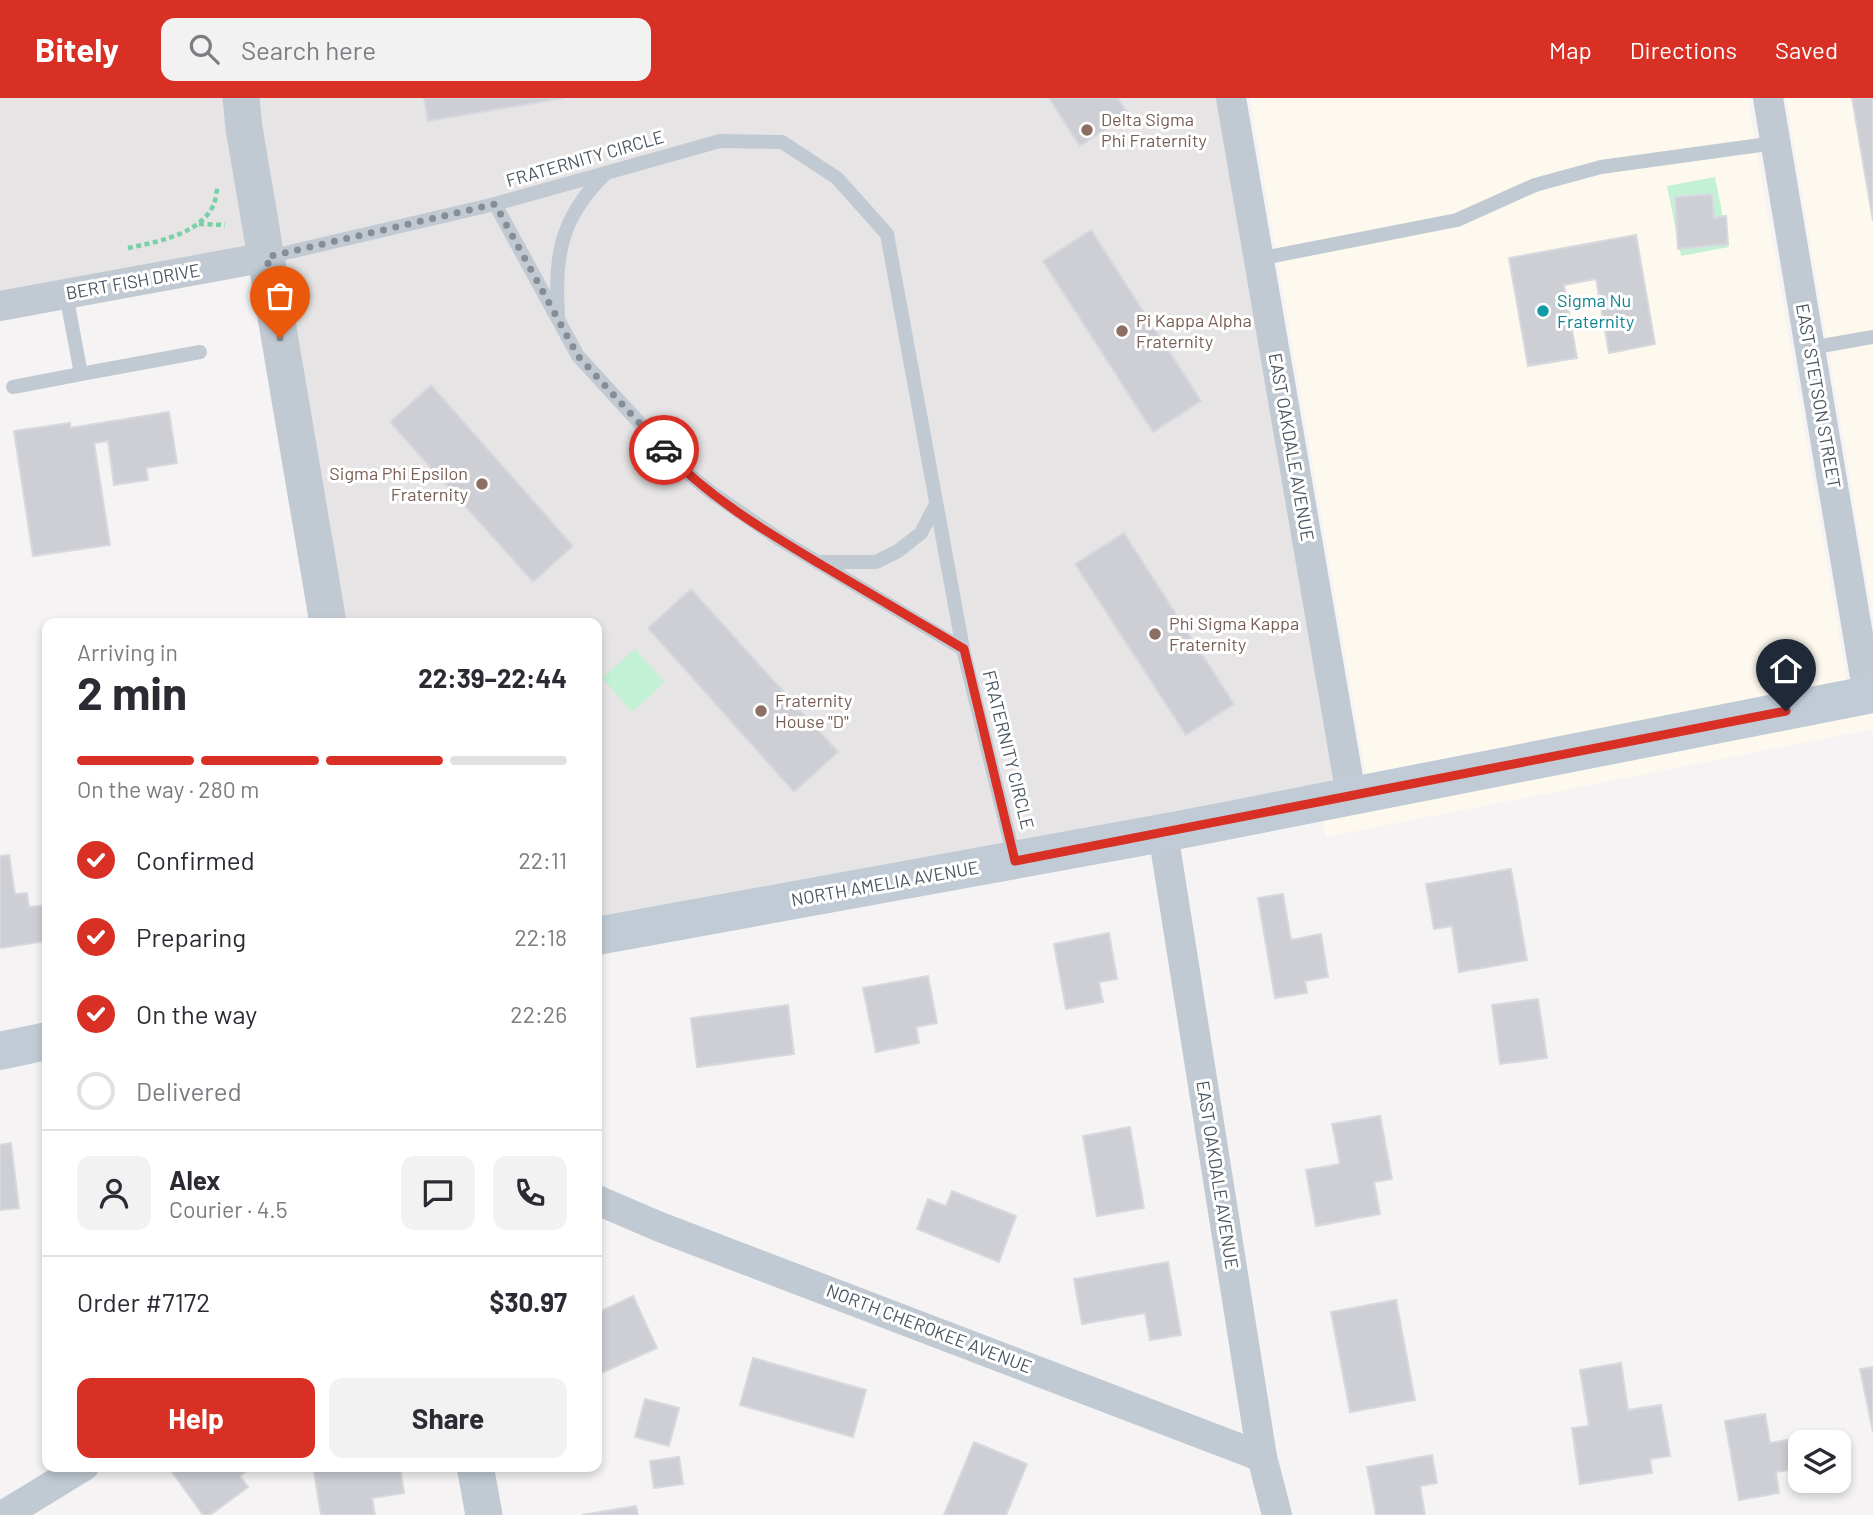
<!DOCTYPE html>
<meta charset="utf-8">
<style>
:root{--surface:#fff;--page:#f2f2f3;--text:#2b2b33;--muted:#7c7c81;--line:#e1e1e2;--accent:#d93025}
body{margin:0;font-family:Barlow,sans-serif;background:var(--page);color:var(--text);height:100vh;display:flex;flex-direction:column;font-size:26px;white-space:nowrap}
*{box-sizing:border-box;margin:0}
p{font-size:23px;color:var(--muted)}
.icon{flex:none;width:38px;height:38px;fill:none;stroke:currentColor;stroke-width:2;stroke-linecap:round;stroke-linejoin:round}
.map{position:relative;flex:1;overflow:hidden}
.panel{position:absolute;left:42px;top:520px;width:560px;height:854px;display:flex;flex-direction:column;background:var(--surface);border-radius:14px;box-shadow:0 4px 10px #0003}
.panel>*{flex:none}
.tools{position:absolute;left:1788px;top:1332px;display:grid;gap:14px}
.tools a{display:grid;place-items:center;width:63px;height:63px;border-radius:14px;background:var(--surface);box-shadow:0 4px 10px #0003;font-size:35px}
.pin{position:absolute;display:grid;place-items:center;width:60px;height:60px;color:#fff;margin:-72px -30px;border-radius:50% 50% 50% 0;rotate:-45deg;box-shadow:0 0 7px #0007}
.pin .icon{rotate:45deg}
.courier{position:absolute;display:grid;place-items:center;width:70px;height:70px;margin:-35px;border:5px solid #d93025;border-radius:50%;background:#fff;color:#222;box-shadow:0 2px 9px #0007}
.summary em{font-style:normal;font-weight:700}
.summary div{display:flex;flex-direction:column-reverse}
.summary{display:flex;align-items:center;justify-content:space-between;height:119px;padding:0 35px}
h1{font-size:46px;font-weight:700;line-height:52px}
.bar{display:grid;grid-template-columns:repeat(4,1fr);gap:10px 7px;align-content:center;height:84px;padding:0 35px}
.bar i{height:9px;border-radius:5px;background:var(--line)}
.bar .selected{background:var(--accent)}
.bar p{grid-column:span 4}
.line{display:flex;align-items:center;gap:18px;padding:0 35px;border-top:2px solid var(--line)}
.line div{flex:1}
.round{display:grid;place-items:center;flex:none;width:74px;height:74px;border-radius:14px;background:var(--page)}
ol{padding:0 35px;list-style:none}
li{display:flex;align-items:center;gap:21px;height:77px}
li p{margin-inline-start:auto}
li .icon{padding:7px;border-radius:50%;background:var(--accent);color:#fff;stroke-width:4}
li:last-child{color:var(--muted)}
li i{width:38px;height:38px;border:4px solid var(--line);border-radius:50%}
.cta{display:flex;gap:14px;margin-top:auto;padding:14px 35px}
.cta a{flex:1;height:80px;border-radius:14px;background:var(--accent);color:#fff;font-size:28px;font-weight:700;line-height:80px;text-align:center}
.cta a+a{background:var(--page);color:var(--text)}
header{display:flex;align-items:center;gap:42px;box-sizing:border-box;height:98px;padding:0 35px;background:var(--accent);color:#fff}
header strong{font-size:33px}
nav{display:flex;gap:38px;margin-inline-start:auto;font-size:24px}
.search{width:490px;height:63px;background:var(--page);display:flex;align-items:center;gap:18px;box-sizing:border-box;padding:0 24px;border-radius:14px;color:var(--muted);font-size:26px}
.map>svg:first-child{display:block}
.commercial{fill:#fdf9ef}
.education{fill:#e6e4e5}
.green{fill:#c3f1d5}
.building{fill:#cdcfd5;stroke:#d7d9de;stroke-width:2}
.lines{fill:none;stroke-linecap:round;stroke-linejoin:round}
.path{stroke:#7ad0a6;stroke-width:4.5;stroke-dasharray:5 3.5;stroke-linecap:butt}
.service{stroke:#c1cad2;stroke-width:14}
.minor{stroke:#c1cad2;stroke-width:30}
.tertiary{stroke:#c1cad2;stroke-width:37}
.secondary{stroke:#c1cbd6;stroke-width:38}
.done{stroke:#868d94;stroke-width:7;stroke-dasharray:0 12.6}
.route{stroke:#d93025;stroke-width:9}
.education-dot{fill:#8d6e63;stroke:#fff;stroke-width:2.5}
.culture-dot{fill:#0f9aa8;stroke:#fff;stroke-width:2.5}
.labels{text-anchor:middle;stroke-width:6;stroke-linejoin:round;paint-order:stroke}
.education-label{font-size:18px;fill:#785e54;stroke:#fff;text-anchor:start}
.street-label{font-size:18px;fill:#4a5661;stroke:#fff}
.culture-label{font-size:18px;fill:#0d838f;stroke:#fff;text-anchor:start}
</style>
<header>
<strong>Bitely</strong>
<div class="search"><svg class="icon" aria-label="search" viewBox="0 0 24 24"><circle cx="10" cy="10" r="6"/><path d="M15 15l6 6"/></svg>Search here</div>
<nav><a>Map</a><a>Directions</a><a>Saved</a></nav>
</header>
<div class="map">
<svg width="1873" height="1417" viewBox="0 0 1873 1417">
<rect width="100%" height="100%" fill="#f5f3f3"/>
<path class="commercial" d="M1250 0H1748L1847 585 1366 678Z
M1786 0H1873V517Z
M1873 613V631L1326 739 1323 720Z"/>
<path class="education" d="M0 0H1231L1351 697 597 837V525H328L267 159 0 208Z"/>
<path class="green" d="M1715 79 1729 149 1681 158 1667 88Z
M635 551 665 584 632 614 602 580Z"/>
<path class="building" d="M424 0H564L428 23Z
M1049 0H1118L1128 16 1080 48Z
M1852 0H1873V123Z
M1712 96 1714 120 1726 118 1728 146 1678 151 1675 99Z
M1091 132 1201 303 1153 334 1043 163Z
M1636 137 1655 246 1609 255 1596 181 1564 187 1577 260 1528 268 1509 160Z
M431 287 573 448 533 484 390 324Z
M169 314 177 365 146 370 148 382 114 387 108 343 94 345 110 447 33 458 14 333 70 325V330Z
M1124 435 1234 606 1186 637 1075 466Z
M691 491 838 654 794 694 648 530Z
M9 757 15 796 27 795 29 809 47 807V843L0 850V758Z
M1511 771 1527 862 1459 874 1452 828 1434 831 1426 786Z
M1283 796 1291 842 1321 836 1328 879 1305 883 1307 895 1275 900 1258 800Z
M1109 835 1117 881 1099 884 1103 904 1066 911 1054 846Z
M928 878 937 925 916 929 919 945 876 954 863 890Z
M1538 901 1547 960 1500 966 1492 907Z
M788 907 794 956 697 969 691 920Z
M1380 1018 1392 1081 1374 1084 1380 1116 1316 1128 1306 1072 1340 1066 1332 1026Z
M1130 1029 1144 1110 1097 1118 1083 1038Z
M11 1045 19 1110 0 1112V1047Z
M952 1093 1016 1118 999 1164 917 1131 928 1101 946 1108Z
M1168 1164 1181 1237 1150 1242 1145 1215 1082 1226 1074 1181Z
M633 1198 657 1250 597 1277V1215Z
M1396 1202 1415 1302 1350 1314 1331 1214Z
M753 1260 866 1292 853 1339 740 1307Z
M1621 1265 1628 1312 1661 1307 1670 1358 1650 1361 1652 1375 1580 1386 1572 1330 1589 1328 1580 1272Z
M1873 1269V1334L1860 1271Z
M645 1301 679 1310 669 1348 635 1339Z
M1765 1316 1770 1345 1803 1339 1804 1344H1801V1370L1776 1374 1779 1395 1739 1402 1725 1323Z
M974 1344 1027 1366 1006 1417H944Z
M1432 1357 1437 1385 1420 1388 1425 1417H1376L1367 1369Z
M679 1359 683 1386 654 1390 650 1363Z
M174 1368H252L240 1378 248 1389 210 1417H203L170 1371Z
M313 1368H400L404 1395 372 1400 375 1417H321Z
M636 1408 638 1417H582Z"/>
<g class="lines">
<path class="path" d="M199 126 225 127
M128 150C157 144 201 136 214 106 216 101 216 94 218 89"/>
<path class="service" d="M268 159 495 106
M1258 161 1457 122 1535 87 1601 69 1775 45
M66 196 81 276 200 254
M558 217C554 157 561 119 605 76
M1810 250 1873 239
M13 289 81 276
M821 464H876L898 453 921 435 936 406
M963 551 779 441 712 395 680 369 578 258 495 106 720 43 782 44 837 80 887 136 963 551 1014 759"/>
<path class="minor" d="M1231 0 1351 697
M1768 0 1868 597
M0 208 267 159
M1163 735 1262 1359 1277 1417
M597 1102 660 1129 1262 1359
M4 1417 84 1368"/>
<path class="tertiary" d="M241 0 244 30 328 525
M475 1368 484 1417"/>
<path class="secondary" d="M597 838 1179 732 1873 596
M0 953 47 943"/>
</g>
<g class="lines">
<path class="done" d="M280 240 267 159 495 106 578 258 664 352"/>
<path class="route" d="M664 352C708 399 765 433 820 466 868 494 916 523 964 551L1015 763 1786 613"/>
</g>
<g class="education-dot">
<circle cx="1087" cy="32" r="7"/>
<circle cx="1122" cy="233" r="7"/>
<circle cx="482" cy="386" r="7"/>
<circle cx="1155" cy="536" r="7"/>
<circle cx="761" cy="613" r="7"/>
</g>
<circle class="culture-dot" cx="1543" cy="213" r="7"/>
<g class="labels">
<g class="education-label">
<text x="1101" y="28">Delta Sigma<tspan x="1101" dy="21">Phi Fraternity</tspan></text>
<text x="1136" y="229">Pi Kappa Alpha<tspan x="1136" dy="21">Fraternity</tspan></text>
<text x="468" y="382" text-anchor="end">Sigma Phi Epsilon<tspan x="468" dy="21">Fraternity</tspan></text>
<text x="1169" y="532">Phi Sigma Kappa<tspan x="1169" dy="21">Fraternity</tspan></text>
<text x="775" y="609">Fraternity<tspan x="775" dy="21">House "D"</tspan></text>
</g>
<g class="street-label">
<text transform="translate(585 61) rotate(-16)" y="6">FRATERNITY CIRCLE</text>
<text transform="translate(133 184) rotate(-10)" y="6">BERT FISH DRIVE</text>
<text transform="translate(1818 298) rotate(80)" y="6">EAST STETSON STREET</text>
<text transform="translate(1291 349) rotate(80)" y="6">EAST OAKDALE AVENUE</text>
<text transform="translate(1008 652) rotate(76)" y="6">FRATERNITY CIRCLE</text>
<text transform="translate(885 786) rotate(-10)" y="6">NORTH AMELIA AVENUE</text>
<text transform="translate(1217 1077) rotate(81)" y="6">EAST OAKDALE AVENUE</text>
<text transform="translate(929 1231) rotate(21)" y="6">NORTH CHEROKEE AVENUE</text>
</g>
<g class="culture-label">
<text x="1557" y="209">Sigma Nu<tspan x="1557" dy="21">Fraternity</tspan></text>
</g>
</g>
</svg>
<div class="tools">
<a><svg class="icon" aria-label="layers" viewBox="0 0 24 24"><path d="M12 4l9 5-9 5-9-5zM3 14l9 5 9-5"/></svg></a>
</div>
<div class="pin" style="left:280px;top:240px;background:#ea580c"><svg class="icon" aria-label="bag" viewBox="0 0 24 24"><path d="M5 8h14l-1 12H6zM9 8a3 3 0 0 1 6 0"/></svg></div>
<div class="pin" style="left:1786px;top:613px;background:#1f2937"><svg class="icon" aria-label="home" viewBox="0 0 24 24"><path d="M3 11l9-7 9 7M6 9v11h12V9"/></svg></div>
<div class="courier" style="left:664px;top:352px"><svg class="icon" aria-label="car" viewBox="0 0 24 24"><path d="M5 17H2v-5l4-1 3-4h7l3 4 3 1v5h-3M9 17h6M6 11h13"/><circle cx="7" cy="17" r="2"/><circle cx="17" cy="17" r="2"/></svg></div>
<section class="panel">
<div class="summary"><div><h1>2 min</h1><p>Arriving in</p></div><em>22:39–22:44</em></div>
<div class="bar"><i class="selected"></i><i class="selected"></i><i class="selected"></i><i></i><p>On the way · 280 m</p></div>
<ol>
<li><svg class="icon" aria-label="check" viewBox="0 0 24 24"><path d="M5 12l5 5 9-10"/></svg>Confirmed<p>22:11</p></li>
<li><svg class="icon" aria-label="check" viewBox="0 0 24 24"><path d="M5 12l5 5 9-10"/></svg>Preparing<p>22:18</p></li>
<li><svg class="icon" aria-label="check" viewBox="0 0 24 24"><path d="M5 12l5 5 9-10"/></svg>On the way<p>22:26</p></li>
<li><i></i>Delivered</li>
</ol>
<div class="line" style="height:126px"><a class="round"><svg class="icon" aria-label="person" viewBox="0 0 24 24"><circle cx="12" cy="8" r="4"/><path d="M4 21q1-7 8-7t8 7"/></svg></a><div><b>Alex</b><p>Courier · 4.5</p></div><a class="round"><svg class="icon" aria-label="chat" viewBox="0 0 24 24"><path d="M4 5h16v11H9l-5 4z"/></svg></a><a class="round"><svg class="icon" aria-label="phone" viewBox="0 0 24 24"><path d="M5 4h4l2 5-3 2q2 4 5 5l2-3 5 2v4C11 20 4 13 5 4z"/></svg></a></div>
<div class="line" style="height:91px"><div>Order #7172</div><b>$30.97</b></div>
<div class="cta"><a>Help</a><a>Share</a></div>
</section>
</div>
